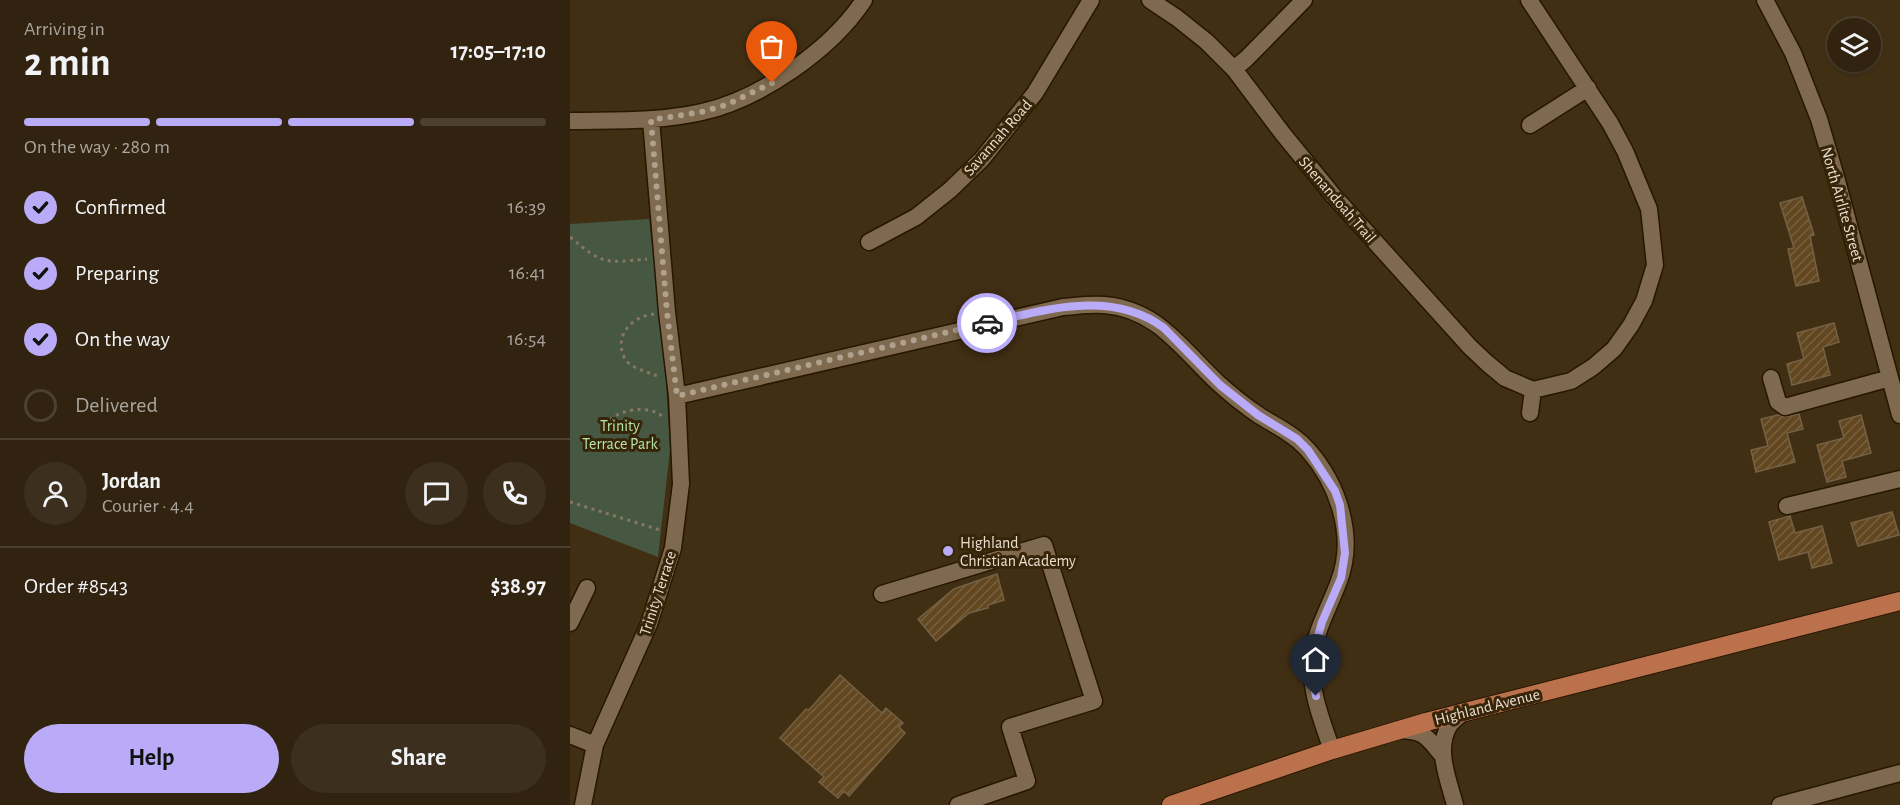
<!DOCTYPE html>
<meta charset="utf-8">
<style>
:root{--surface:#31230f;--page:#3d2f1d;--text:#f1f3f6;--muted:#a8a49e;--line:#4c402f;--accent:#b9abf7}
body{margin:0;font-family:"Alegreya Sans",sans-serif;background:var(--page);color:var(--text);height:100vh;display:flex;flex-direction:column;font-size:22px;white-space:nowrap}
*{box-sizing:border-box;margin:0}
p{font-size:20px;color:var(--muted)}
.icon{flex:none;width:33px;height:33px;fill:none;stroke:currentColor;stroke-width:2;stroke-linecap:round;stroke-linejoin:round}
.map{position:relative;flex:1;overflow:hidden}
.panel{display:flex;flex-direction:column;background:var(--surface);width:570px}
.panel>*{flex:none}
.buttons{position:absolute;left:1257px;top:18px;display:grid;gap:12px}
.buttons a{display:grid;place-items:center;width:54px;height:54px;border-radius:50%;background:var(--surface);box-shadow:0 2px 4px #0004,0 0 0 2px var(--line);font-size:30px}
.pin{position:absolute;display:grid;place-items:center;width:51px;height:51px;color:#fff;margin:-62px -26px;border-radius:50% 50% 50% 0;rotate:-45deg;box-shadow:0 0 6px #0007}
.pin .icon{rotate:45deg}
.courier{position:absolute;display:grid;place-items:center;width:60px;height:60px;margin:-30px;border:4px solid #b9abf7;border-radius:50%;background:#fff;color:#222;box-shadow:0 2px 8px #0007}
.summary em{font-style:normal;font-weight:600}
.summary div{display:flex;flex-direction:column-reverse}
.summary{display:flex;align-items:center;justify-content:space-between;height:102px;padding:0 24px}
h1{font-size:39px;font-weight:600;line-height:45px}
.bar{display:grid;grid-template-columns:repeat(4,1fr);gap:9px 6px;align-content:center;height:72px;padding:0 24px}
.bar i{height:8px;border-radius:4px;background:var(--line)}
.bar .active{background:var(--accent)}
.bar p{grid-column:span 4}
.line{display:flex;align-items:center;gap:15px;padding:0 24px;border-top:2px solid var(--line)}
.line div{flex:1}
.round{display:grid;place-items:center;flex:none;width:63px;height:63px;border-radius:32px;background:var(--page)}
ol{padding:0 24px;list-style:none}
li{display:flex;align-items:center;gap:18px;height:66px}
li p{margin-inline-start:auto}
li .icon{padding:6px;border-radius:50%;background:var(--accent);color:#111;stroke-width:4}
li:last-child{color:var(--muted)}
li i{width:33px;height:33px;border:3px solid var(--line);border-radius:50%}
.cta{display:flex;gap:12px;margin-top:auto;padding:12px 24px}
.cta a{flex:1;height:69px;border-radius:36px;background:var(--accent);color:#111;font-size:24px;font-weight:600;line-height:69px;text-align:center}
.cta a+a{background:var(--page);color:var(--text)}
main{display:flex;flex:1;min-height:0}
.map>svg:first-child{display:block}
.green{fill:#475842}
.building{fill:url(#building-hatch);stroke:#756145;stroke-width:1.5}
.lines{fill:none;stroke-linecap:round;stroke-linejoin:round}
.minor-casing{stroke:#271600;stroke-width:19}
.major-casing{stroke:#271600;stroke-width:20}
.path{stroke:#877862;stroke-width:3;stroke-dasharray:3 4.5;stroke-linecap:butt}
.minor{stroke:#7f6a4f;stroke-width:16}
.major{stroke:#bc714d;stroke-width:18}
.done{stroke:#b0a18e;stroke-width:6;stroke-dasharray:0 10.8}
.route{stroke:#b9abf7;stroke-width:8}
.poi-dot{fill:#b9abf7;stroke:#37250a;stroke-width:2}
.labels{text-anchor:middle;stroke-width:6;stroke-linejoin:round;paint-order:stroke}
.street-label{font-size:16px;fill:#ebdfd0;stroke:#37250a}
.park-label{font-size:16px;fill:#b6e4a7;stroke:#37250a}
.poi-label{font-size:16px;fill:#ebdfd0;stroke:#37250a;text-anchor:start}
</style>
<main>
<section class="panel">
<div class="summary"><div><h1>2 min</h1><p>Arriving in</p></div><em>17:05–17:10</em></div>
<div class="bar"><i class="active"></i><i class="active"></i><i class="active"></i><i></i><p>On the way · 280 m</p></div>
<ol>
<li><svg class="icon" aria-label="check" viewBox="0 0 24 24"><path d="M5 12l5 5 9-10"/></svg>Confirmed<p>16:39</p></li>
<li><svg class="icon" aria-label="check" viewBox="0 0 24 24"><path d="M5 12l5 5 9-10"/></svg>Preparing<p>16:41</p></li>
<li><svg class="icon" aria-label="check" viewBox="0 0 24 24"><path d="M5 12l5 5 9-10"/></svg>On the way<p>16:54</p></li>
<li><i></i>Delivered</li>
</ol>
<div class="line" style="height:108px"><a class="round"><svg class="icon" aria-label="person" viewBox="0 0 24 24"><circle cx="12" cy="8" r="4"/><path d="M4 21q1-7 8-7t8 7"/></svg></a><div><b>Jordan</b><p>Courier · 4.4</p></div><a class="round"><svg class="icon" aria-label="chat" viewBox="0 0 24 24"><path d="M4 5h16v11H9l-5 4z"/></svg></a><a class="round"><svg class="icon" aria-label="phone" viewBox="0 0 24 24"><path d="M5 4h4l2 5-3 2q2 4 5 5l2-3 5 2v4C11 20 4 13 5 4z"/></svg></a></div>
<div class="line" style="height:78px"><div>Order #8543</div><b>$38.97</b></div>
<div class="cta"><a>Help</a><a>Share</a></div>
</section>
<div class="map">
<svg width="1330" height="805" viewBox="0 0 1330 805">
<defs>
<pattern id="building-hatch" width="6" height="6" patternUnits="userSpaceOnUse" patternTransform="scale(1.5)"><rect width="6" height="6" fill="#624721"/><path d="M-1 1l2-2M0 6l6-6M5 7l2-2" fill="none" stroke="#796140"/></pattern>
</defs>
<rect width="100%" height="100%" fill="#412f14"/>
<path class="green" d="M79 219 94 351 100 450 88 557 0 523V224Z"/>
<path class="building" d="M1232 197 1244 235 1240 236 1249 281 1226 286 1218 249 1224 248 1210 203Z
M1264 323 1269 342 1253 347 1260 375 1222 385 1217 364 1234 359 1227 333Z
M1229 414 1233 429 1217 433 1225 462 1186 472 1181 450 1198 446 1191 419 1208 415 1214 417Z
M1291 415 1301 453 1272 461 1276 477 1257 482 1247 445 1274 438 1269 421Z
M1322 512 1329 535 1288 546 1281 523Z
M1220 516 1225 533 1252 526 1262 563 1242 568 1238 552 1209 560 1199 522Z
M427 574 434 600 418 605V608L399 613 366 641 348 619 384 589Z
M270 675 312 713 316 708 333 723 329 727 335 733 279 796 274 791 268 798 249 782 254 777 210 738 236 709 239 710Z"/>
<g class="lines">
<defs>
<path id="minor" d="M580 0 607 18 637 42 664 69 713 134 762 194 900 347 917 363 935 378 963 390 1001 381 1023 367 1044 349 1061 325 1074 301 1085 265 1079 209 1055 151 1040 123 959 0
M1195 0 1223 53 1249 119 1266 177 1330 415
M664 69 676 59 734 0
M0 121C44 120 88 122 132 112 190 99 261 50 294 0
M960 125 1018 88
M299 242 346 217 380 190 412 159 465 93 521 0
M1201 378 1208 402 1215 407 1320 378
M107 396 493 307C506 306 520 304 534 305 587 309 611 348 647 382 660 394 675 406 690 416 706 426 725 435 738 450 768 484 786 536 769 581 760 606 745 631 742 658 739 689 752 721 762 750
M960 413 963 390
M1217 506 1330 479
M312 594 474 545 524 701 440 727 457 781 388 805
M0 623 17 588
M830 730C855 731 857 737 872 755
M0 735 25 745
M13 805 25 745 79 624 103 548 111 484 107 396 97 312 81 120
M885 805C879 781 865 750 879 726 882 721 888 717 892 713
M1210 805 1330 773"/>
<path id="major" d="M601 805 762 750 856 722 1330 601"/>
</defs>
<use href="#minor" class="minor-casing"/>
<use href="#major" class="major-casing"/>
<path class="path" d="M0 237C33 265 35 263 77 259
M84 314C63 316 44 334 54 357 58 366 69 369 77 372 83 375 84 376 90 375
M40 420C51 409 79 405 92 416
M0 502 90 530"/>
<use href="#minor" class="minor"/>
<use href="#major" class="major"/>
</g>
<g class="lines">
<path class="done" d="M202 83 156 105 131 112 81 120 97 312 107 396 417 323"/>
<path class="route" d="M417 323C476 310 541 289 594 328L650 385 688 415 727 439 738 450 765 491 770 505 775 553 771 578 752 622 742 657V677L746 696"/>
</g>
<circle class="poi-dot" cx="378" cy="551" r="6"/>
<g class="labels">
<g class="street-label">
<text transform="translate(427 137) rotate(-49)" y="6">Savannah Road</text>
<text transform="translate(768 199) rotate(49)" y="6">Shenandoah Trail</text>
<text transform="translate(1273 204) rotate(74)" y="6">North Airlite Street</text>
<text transform="translate(87 593) rotate(-72)" y="6">Trinity Terrace</text>
<text transform="translate(917 706) rotate(-14)" y="6">Highland Avenue</text>
</g>
<g class="park-label">
<text x="50" y="431">Trinity<tspan x="50" dy="18">Terrace Park</tspan></text>
</g>
<g class="poi-label">
<text x="390" y="548">Highland<tspan x="390" dy="18">Christian Academy</tspan></text>
</g>
</g>
</svg>
<div class="buttons">
<a><svg class="icon" aria-label="layers" viewBox="0 0 24 24"><path d="M12 4l9 5-9 5-9-5zM3 14l9 5 9-5"/></svg></a>
</div>
<div class="pin" style="left:202px;top:83px;background:#ea580c"><svg class="icon" aria-label="bag" viewBox="0 0 24 24"><path d="M5 8h14l-1 12H6zM9 8a3 3 0 0 1 6 0"/></svg></div>
<div class="pin" style="left:746px;top:696px;background:#1f2937"><svg class="icon" aria-label="home" viewBox="0 0 24 24"><path d="M3 11l9-7 9 7M6 9v11h12V9"/></svg></div>
<div class="courier" style="left:417px;top:323px"><svg class="icon" aria-label="car" viewBox="0 0 24 24"><path d="M5 17H2v-5l4-1 3-4h7l3 4 3 1v5h-3M9 17h6M6 11h13"/><circle cx="7" cy="17" r="2"/><circle cx="17" cy="17" r="2"/></svg></div>
</div>
</main>
